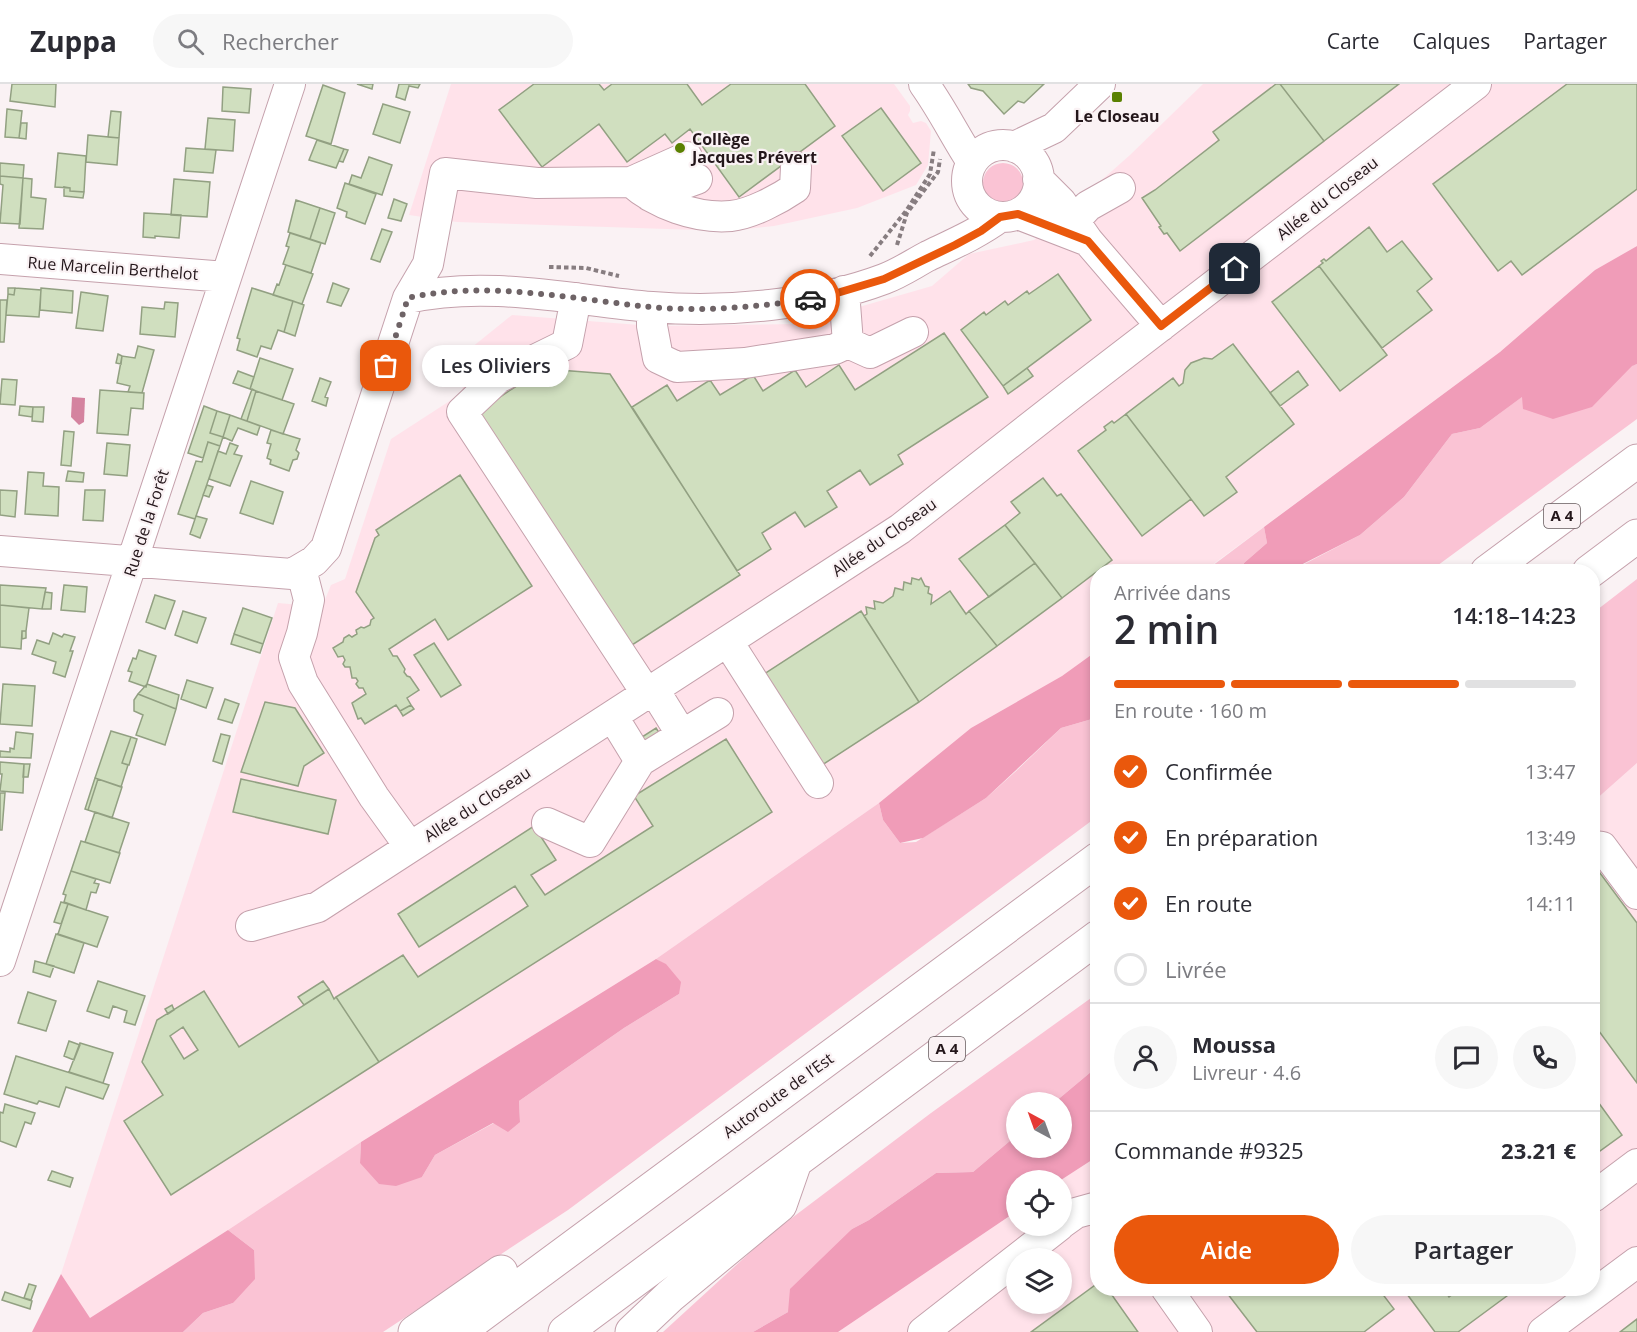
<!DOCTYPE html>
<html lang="fr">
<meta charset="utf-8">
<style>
:root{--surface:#fff;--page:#f7f7f7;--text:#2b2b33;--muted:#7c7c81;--line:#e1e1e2;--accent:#ea580c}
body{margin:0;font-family:"Open Sans",sans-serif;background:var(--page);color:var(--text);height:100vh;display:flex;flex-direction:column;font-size:22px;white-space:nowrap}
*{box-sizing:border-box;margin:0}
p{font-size:20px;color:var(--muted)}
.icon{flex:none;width:33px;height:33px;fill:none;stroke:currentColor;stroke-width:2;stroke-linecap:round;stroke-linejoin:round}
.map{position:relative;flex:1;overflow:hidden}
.details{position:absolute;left:1090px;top:480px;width:510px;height:732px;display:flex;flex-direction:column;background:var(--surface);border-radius:24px;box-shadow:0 3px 9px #0003}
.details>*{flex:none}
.needle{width:39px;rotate:319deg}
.tools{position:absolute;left:1006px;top:1008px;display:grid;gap:12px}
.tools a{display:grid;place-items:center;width:66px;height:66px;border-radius:50%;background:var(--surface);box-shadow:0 3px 9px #0003;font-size:30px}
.pin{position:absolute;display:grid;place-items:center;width:51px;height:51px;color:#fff;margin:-26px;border-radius:12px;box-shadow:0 3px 9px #0006}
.courier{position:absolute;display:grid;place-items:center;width:60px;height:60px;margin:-30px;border:4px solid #ea580c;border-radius:50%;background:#fff;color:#222;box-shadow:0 2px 8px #0007}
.bubble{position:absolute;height:42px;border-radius:21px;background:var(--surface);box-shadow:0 3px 9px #0003;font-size:20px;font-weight:600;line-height:42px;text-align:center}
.headline em{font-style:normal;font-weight:600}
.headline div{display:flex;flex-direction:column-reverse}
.headline{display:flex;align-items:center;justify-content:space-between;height:102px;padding:0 24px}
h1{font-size:39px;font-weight:600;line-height:45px}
.bar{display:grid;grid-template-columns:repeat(4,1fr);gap:9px 6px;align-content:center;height:72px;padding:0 24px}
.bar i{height:8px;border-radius:4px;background:var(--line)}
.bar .current{background:var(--accent)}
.bar p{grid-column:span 4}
.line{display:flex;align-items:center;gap:15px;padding:0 24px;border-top:2px solid var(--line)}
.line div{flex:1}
.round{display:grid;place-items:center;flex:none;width:63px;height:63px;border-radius:32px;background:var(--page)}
ol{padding:0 24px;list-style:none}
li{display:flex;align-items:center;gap:18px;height:66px}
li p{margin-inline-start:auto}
li .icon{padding:6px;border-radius:50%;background:var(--accent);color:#fff;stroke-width:4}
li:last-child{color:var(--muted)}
li i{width:33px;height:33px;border:3px solid var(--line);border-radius:50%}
.action{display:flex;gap:12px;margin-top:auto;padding:12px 24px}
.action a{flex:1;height:69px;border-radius:36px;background:var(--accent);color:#fff;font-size:24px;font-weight:600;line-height:69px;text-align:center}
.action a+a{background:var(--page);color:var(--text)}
header{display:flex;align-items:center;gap:36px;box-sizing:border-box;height:84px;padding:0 30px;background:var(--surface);border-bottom:2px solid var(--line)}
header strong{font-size:28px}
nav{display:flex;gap:33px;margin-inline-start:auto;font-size:21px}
.search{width:420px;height:54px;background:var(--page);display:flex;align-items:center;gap:15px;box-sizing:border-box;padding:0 21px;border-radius:33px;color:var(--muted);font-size:22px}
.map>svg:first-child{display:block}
.built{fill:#ffe2ea;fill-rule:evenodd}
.green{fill:#fac3d4}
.forest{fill:#f09cb8}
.water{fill:#d4839f}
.building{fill:#d0dfbf;stroke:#92a082;stroke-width:1.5;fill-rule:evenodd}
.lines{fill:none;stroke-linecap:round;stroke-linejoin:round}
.minor-casing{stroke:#c5a1ac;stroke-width:32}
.highway-casing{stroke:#c5a1ac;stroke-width:35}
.path{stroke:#877d80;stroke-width:4;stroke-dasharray:4.5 3;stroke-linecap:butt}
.minor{stroke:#fff;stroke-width:30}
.highway{stroke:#fff;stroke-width:33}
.done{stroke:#6e6366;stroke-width:6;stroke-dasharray:0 10.8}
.route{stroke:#ea580c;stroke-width:8}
.poi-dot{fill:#5a8101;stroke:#faf2f4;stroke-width:2}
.labels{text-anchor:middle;stroke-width:4.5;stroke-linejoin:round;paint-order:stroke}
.shield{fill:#faf2f4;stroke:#64585b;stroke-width:1.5}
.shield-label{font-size:15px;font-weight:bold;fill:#23161a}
.poi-label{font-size:16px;font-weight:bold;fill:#23161a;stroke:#faf2f4}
.street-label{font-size:16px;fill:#23161a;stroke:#faf2f4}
</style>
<header>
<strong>Zuppa</strong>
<div class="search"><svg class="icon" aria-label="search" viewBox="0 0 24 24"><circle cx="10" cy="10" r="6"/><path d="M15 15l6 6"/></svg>Rechercher</div>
<nav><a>Carte</a><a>Calques</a><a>Partager</a></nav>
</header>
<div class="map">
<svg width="1637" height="1248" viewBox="0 0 1637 1248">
<rect width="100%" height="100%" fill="#faf2f4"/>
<path class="built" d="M451 0H894L910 22V27L908 31 913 39 921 37 926 39 931 47 928 81 916 101 857 124 774 142 728 147 457 138 409 131Z
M1203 0H1637V162L1595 186 1500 268 1204 487 1098 488V566L1062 592 971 644 879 719 656 875 361 1058 228 1146 90 1235 61 1190 278 519 322 523 331 501 345 495 391 355 462 309 466 268 512 231 652 242 800 240 932 202 969 170 1034 156 1130 71Z
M1637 679V1248H838L1017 1127V1142H1062L1061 1096 1098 1072V1204H1593V718ZM1017 1174H1062V1220H1017Z"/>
<path class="green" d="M983 99a20 20 0 1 1 40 0a20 20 0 1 1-40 0Z
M1637 280V335L1430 487 1289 488 1360 451 1404 413 1452 350 1480 344 1523 312Z
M1264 443 1267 459 1244 479 1242 487 1204 488Z
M1637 495V679L1593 718V529Z
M1098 631V732L568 1126 383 1248H183L203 1229 233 1219 254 1166 228 1146 361 1058 360 1079 422 1093 435 1071 494 1039 520 1038 519 1017 624 944 679 910 666 881 656 875 879 719 883 736 900 759 916 758 986 714 1015 688 1061 644 1092 635Z
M1098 909V982L1055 1018H1017V1051L973 1088 936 1089 869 1136 852 1145 788 1228 753 1248H663L768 1152 931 1029Z"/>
<path class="forest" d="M1637 162V280L1632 282 1592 323 1553 335 1523 325 1522 313 1480 344 1452 350 1404 413 1360 451 1289 487H1242L1244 479 1267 459 1264 443 1500 268 1595 186Z
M1098 566V631L1092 635 1061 644 986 714 923 754 900 759 883 736 879 719 971 644 1062 592Z
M656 875 666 880 681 898 679 910 624 944 519 1017 520 1038 508 1048 493 1039 435 1071 422 1093 396 1102 379 1100 360 1079 361 1058Z
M1098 982V1072L1061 1096H1017V1127L838 1248H753L788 1228 790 1205 852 1145 869 1136 936 1089 973 1088 1017 1051V1064H1062V1018H1055Z
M228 1146 254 1166 255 1195 233 1219 203 1229 183 1248H32L61 1190 90 1234Z"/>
<path class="water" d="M72 313 85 314 84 338 79 341 71 333Z"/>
<path class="building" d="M12 0H56L55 23 10 17Z
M357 0H373L372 5Z
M399 0H420L418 4 409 2 405 16 396 13Z
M534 0H599L604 6 612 0H687L702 21 731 0H805L835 42 739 113 690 45 672 59 665 50 627 78 599 40 542 83 499 26Z
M968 0H1044L1024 19 1018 17 1004 30 983 7 971 4Z
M1276 0H1280L1324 57 1180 167 1167 149 1164 150 1159 143 1161 142 1142 114 1155 106 1219 56 1213 48Z
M1280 0H1399L1324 57Z
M1567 0H1637V105L1522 191 1511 177 1498 187 1433 100Z
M323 1 345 9 331 60 306 52Z
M223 3 251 5 249 29 222 27Z
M383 20 410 28 400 59 373 50Z
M881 24 921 79 883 107 842 52Z
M7 25 22 27 19 54 5 53Z
M111 27 121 28 119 54 108 53Z
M208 34 235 36 233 67 205 65Z
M21 39H27L26 55 19 54Z
M88 51 119 54 117 81 86 78Z
M317 56 344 65 336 84 309 76Z
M186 64 216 66 213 89 184 87Z
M344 65 348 66 343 78 339 77Z
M58 69 86 72 84 108 70 107V104L55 103Z
M369 73 392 81 382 111 349 100 352 91 361 94Z
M0 79 24 81 23 94 0 92Z
M0 92 23 94 20 140 0 139 3 101 0 100Z
M23 94 32 95 31 113 46 115 43 145 19 144Z
M174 95 210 98 207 133 171 131Z
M345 99 376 110 365 140 346 133 347 128 337 124Z
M64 103 70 104V107L84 108 83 114 64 112Z
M394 115 407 120 401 137 388 134Z
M296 116 320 124 310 155 288 148Z
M320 124 335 129 325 160 310 155Z
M144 129 181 131 179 154 155 152V154L143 153Z
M1369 143 1387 168 1402 157 1432 195 1417 207 1432 226 1382 264 1319 182 1323 179 1321 177 1324 175 1326 177Z
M382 145 392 148 380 178 371 175Z
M290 149 321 159 311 189 283 180 289 163 286 162Z
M286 181 313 190 302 220 273 211 277 200 279 201Z
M1319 182 1387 271 1340 307 1272 218Z
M1058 190 1091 236 1003 302 961 246 984 228 986 231 1005 217 1008 221 1027 207 1029 210Z
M333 199 349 205 341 222 327 218Z
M8 204H15L14 211 8 210Z
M15 204 41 206 39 233 6 231 8 210 14 211Z
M41 204 73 207 72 229 40 226Z
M252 204 293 217 284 248 278 246 271 265 261 262 257 273 237 266 240 255 237 254Z
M81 208 108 212 103 247 76 244Z
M0 216H7L4 258H0Z
M293 217 304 221 295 252 284 248Z
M165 218 178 219 175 253 140 250 142 223 164 225Z
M944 249 988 313 898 371 903 380 870 401 860 386 827 407 837 423 805 443 795 428 762 449 771 465 737 487 632 323 667 301 677 317 710 296 720 311 753 291 763 307 795 286 806 303 839 281 855 306Z
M1233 260 1294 340 1226 393 1237 408 1204 432 1126 330 1173 294 1179 302 1183 299 1185 286 1191 279 1204 274 1212 275Z
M138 262 154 266 142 309 128 308 130 302 117 299 122 272 135 274Z
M118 270 122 272 121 280 116 279Z
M260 274 293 285 282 316 250 305Z
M533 284 610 290 740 491 629 563 477 328 532 292Z
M1027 284 1033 292 1008 310 1003 302Z
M238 287 254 293 250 305 233 299Z
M1298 287 1308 301 1280 322 1270 309Z
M320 294 331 298 325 313 328 314 326 322 312 317Z
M2 295 17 296 15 321 0 320Z
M252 305 256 307 247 337 241 335Z
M100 306 144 309 143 325 131 324 128 351 97 349Z
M256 307 294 320 283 350 247 337Z
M20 322 33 323 32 333 19 331Z
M204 322 217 327 210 349 223 353 220 362 208 358 203 374 188 369Z
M33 323H44L43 338 32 337Z
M217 327 230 331 223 353 210 349Z
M1126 330 1191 415 1142 452 1078 367 1106 346 1104 343 1112 337 1114 339Z
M230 331 260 342 257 351 238 344 232 357 223 353Z
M271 346 300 355 296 366 299 369 297 375 293 376 289 387 270 380 271 376 267 374 271 360 267 359Z
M64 347 74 348 71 382 61 381Z
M208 358 220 362 195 435 178 430 196 377 202 378Z
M107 359 130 361 127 392 104 390Z
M230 359 238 362 234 370 242 372 230 402 209 395 218 367 226 370Z
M68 387 84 389 83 398 66 397Z
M28 388 44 389 43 402 59 403 58 432 25 430Z
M460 391 532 502 448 556 435 535 389 565 393 572H397L405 585 404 588 407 592 410 593 419 606 407 614 411 621 400 627 396 621 365 640 361 634 358 635 352 619 366 610 363 604H359L356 600 358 597 356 594H352L350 583H345L343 580 345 576 343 572 338 573 333 564 343 558 344 554 349 551 352 553 357 550 356 546 361 543 364 544 370 541 371 536 374 534 356 508 375 454 379 451 376 446Z
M1043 394 1057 412 1061 410 1112 476 1062 514 1005 441 1020 429 1011 418Z
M251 397 283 408 273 440 240 429Z
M207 401 213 403 209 413 203 411Z
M0 406 17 407 15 433 0 431Z
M85 406H105L103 437 83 436Z
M196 432 207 435 200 454 190 450Z
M1005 441 1035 479 989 513 959 475Z
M1035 479 1062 514 997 562 969 527Z
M912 494 919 496 921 494 925 502 929 503 928 509 932 511 931 520 950 507 966 530 969 527 997 562 919 618 864 532 867 530 866 523 875 525 874 517 883 519 893 512 895 504 903 506 904 498 911 500Z
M0 501 46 504 42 525 0 521Z
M64 501 87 503 85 528 61 526Z
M45 508 52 509 51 525H42Z
M155 511 175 517 165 545 146 538Z
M0 521 29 524 26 547H22L21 565 0 563Z
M243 524 272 534 263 560 234 550Z
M183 527 206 534 197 559 175 551Z
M861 527 919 618 819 683 761 592Z
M22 547H26V554L22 555Z
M53 549 62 553 64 550 75 553 70 567H73L65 593 53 589 56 578 32 570 37 556 49 560Z
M234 550 263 560 260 569 231 560Z
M434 559 461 601 441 613 414 571Z
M139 566 156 572 146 603 129 597 132 588 128 587 133 574 136 575Z
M187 596 213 604 206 624 181 615Z
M3 600 35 602 32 642 0 640Z
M147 600 179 611 176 625 138 610Z
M138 610 176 625 165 661 136 651 143 631 134 627V616Z
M225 615 239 620 232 639 218 635Z
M265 618 295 624 324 669 304 682 298 702 241 688Z
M411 621 414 625 403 632 400 627Z
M656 644 663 655 649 664 642 653Z
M111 647 131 653 122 679 128 681 121 703 95 694Z
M16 648 33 650 31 674 0 673V667L10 668V664L14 665Z
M221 650 230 652 222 680 213 677Z
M131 653 137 655 129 681 122 679Z
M726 655 772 728 379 978 336 913 403 871 418 893 528 822 515 802 419 863 398 830 534 742 556 776 531 791 545 811 653 742 634 712Z
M0 678 24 680 23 709 0 707 2 690H0Z
M24 680H30L28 693H23Z
M95 694 98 695 88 726 85 725Z
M98 695 122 703 112 734 88 726Z
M241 695 336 716 328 750 233 728Z
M0 709H5L2 746H0Z
M95 728 129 739 119 769 85 758Z
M81 757 120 769 110 799 71 787Z
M1597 785 1637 839V999L1593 939V788Z
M71 787 96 795 94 799 99 800 96 809 91 808 86 826 64 818 66 811 63 810Z
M61 818 68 820 61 840 54 838Z
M68 820 108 833 97 863 58 850Z
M56 850 84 859 74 889 46 880Z
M35 877 54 882 50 893 33 888Z
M98 897 145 912 135 941 124 938 127 927 113 922 109 934 87 927Z
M323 897 329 905 304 921 298 913Z
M329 905 334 915 336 913 379 978 171 1111 124 1037 163 1011 142 978 157 936 204 907 239 963ZM183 943 198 966 184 975 170 952Z
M28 908 56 917 46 947 18 939Z
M172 921 174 926 168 930 165 925Z
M69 957 80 961 74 976 64 972Z
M80 959 113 969 103 999 69 988Z
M16 972 109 1001 103 1015 66 1003 59 1023 39 1017 37 1020 4 1010Z
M1593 1011 1622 1051 1593 1072Z
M5 1020 35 1029 31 1040 25 1038 16 1063 0 1057V1028L3 1029Z
M52 1087 73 1094 70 1103 48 1096Z
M1098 1199V1204H1107L1138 1248H1031Z
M29 1200 36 1202 31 1216 24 1214Z
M1227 1204H1378L1394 1225 1364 1248H1257L1227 1209Z
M1414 1204H1443L1449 1213 1461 1204 1515 1206 1458 1248H1435L1407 1210Z
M5 1208 32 1217 30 1225 2 1216Z
M1637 1235V1248H1620Z"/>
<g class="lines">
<defs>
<path id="minor" d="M924 0C942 25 955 52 972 78
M967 97a36 36 0 1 1 72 0a36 36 0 1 1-72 0Z
M1014 63 1054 44 1100 0
M1038 95 1061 118 1088 157 1161 242
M631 98 687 73
M650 112 697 95
M1018 130 1088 157
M1075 136 1088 122 1120 104
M0 175 226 193
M408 214C488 196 571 216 652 223 726 229 815 221 884 195 900 189 913 180 928 172 953 160 977 150 1000 133
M576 214 567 260 498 294 462 328 647 610
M652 223V242L658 274 677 283 745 279 835 265 848 259 844 207
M848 259 870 269 913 248
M0 467 292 490 314 477 326 464 408 214 428 180 445 89 537 99 631 98C656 120 696 135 731 132 751 130 779 115 795 104L796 83
M301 485 309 516 302 549 294 573 303 599 374 713 410 763
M728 558 818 699
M654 606 682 651
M613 633 640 677
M547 739 590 758 640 677 718 629
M1593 762 1602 763 1637 810
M251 842 318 823 900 445 1071 311 1476 0
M0 877 290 0
M1593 1113 1637 1080
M1062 1139 1076 1129 1094 1124 1098 1127
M1166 1204 1197 1248
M923 1248 1059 1142
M1543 1248 1637 1178"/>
<path id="highway" d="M1487 488 1637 377
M1589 488 1637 452
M415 1248 501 1188
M458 1248 1098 775
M565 1248 1098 853
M632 1248 670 1212 780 1121 795 1078"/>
</defs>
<use href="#minor" class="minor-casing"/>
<use href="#highway" class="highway-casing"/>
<path class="path" d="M897 161 907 129 938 88 940 75
M870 172 906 127 930 90 934 65
M549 183 586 184 619 192"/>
<use href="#minor" class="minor"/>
<use href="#highway" class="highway"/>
</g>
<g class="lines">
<path class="done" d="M386 282 408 214C485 196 572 215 650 223 703 228 758 223 810 215"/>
<path class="route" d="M810 215 827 212 884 195 955 161 981 147 1000 133 1018 130 1088 157 1161 242 1235 185"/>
</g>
<g class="poi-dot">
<rect x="1111" y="7" width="12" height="12" rx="3"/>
<circle cx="680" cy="64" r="6"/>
</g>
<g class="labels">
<g class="shield">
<rect x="1544" y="420" width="36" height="24" rx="4.5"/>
<rect x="929" y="953" width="36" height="24" rx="4.5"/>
</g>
<g class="shield-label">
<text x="1562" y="437">A 4</text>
<text x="947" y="970">A 4</text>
</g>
<g class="poi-label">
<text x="1117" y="38">Le Closeau</text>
<text x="692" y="61" text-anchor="start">Collège<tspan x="692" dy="18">Jacques Prévert</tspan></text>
</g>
<g class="street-label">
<text transform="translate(1327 114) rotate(-38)" y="6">Allée du Closeau</text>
<text transform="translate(113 184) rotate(4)" y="6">Rue Marcelin Berthelot</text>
<text transform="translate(146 439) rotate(-72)" y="6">Rue de la Forêt</text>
<text transform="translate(884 453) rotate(-35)" y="6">Allée du Closeau</text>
<text transform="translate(477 720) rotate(-33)" y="6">Allée du Closeau</text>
<text transform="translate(778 1011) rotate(-36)" y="6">Autoroute de l’Est</text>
</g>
</g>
</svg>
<div class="tools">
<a><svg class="needle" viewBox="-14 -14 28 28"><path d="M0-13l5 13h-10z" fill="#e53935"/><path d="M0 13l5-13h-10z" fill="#7c7c81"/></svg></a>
<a><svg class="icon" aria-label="locate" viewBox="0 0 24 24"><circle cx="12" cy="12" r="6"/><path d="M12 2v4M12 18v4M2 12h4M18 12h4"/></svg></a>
<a><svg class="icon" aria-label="layers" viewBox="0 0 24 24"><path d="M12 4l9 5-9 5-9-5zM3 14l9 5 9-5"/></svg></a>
</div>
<div class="pin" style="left:386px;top:282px;background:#ea580c"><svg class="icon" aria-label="bag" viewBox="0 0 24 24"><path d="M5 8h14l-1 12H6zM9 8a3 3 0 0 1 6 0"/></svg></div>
<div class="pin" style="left:1235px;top:185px;background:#1f2937"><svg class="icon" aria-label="home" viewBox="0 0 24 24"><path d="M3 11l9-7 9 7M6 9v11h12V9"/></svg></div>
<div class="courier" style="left:810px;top:215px"><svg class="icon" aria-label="car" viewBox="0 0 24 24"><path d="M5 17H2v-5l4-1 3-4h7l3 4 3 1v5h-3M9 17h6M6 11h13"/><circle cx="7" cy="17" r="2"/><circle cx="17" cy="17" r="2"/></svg></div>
<div class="bubble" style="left:422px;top:261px;width:147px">Les Oliviers</div>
<section class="details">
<div class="headline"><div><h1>2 min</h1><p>Arrivée dans</p></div><em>14:18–14:23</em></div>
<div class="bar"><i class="current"></i><i class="current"></i><i class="current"></i><i></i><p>En route · 160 m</p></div>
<ol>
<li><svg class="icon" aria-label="check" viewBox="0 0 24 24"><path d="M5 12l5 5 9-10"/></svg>Confirmée<p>13:47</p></li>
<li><svg class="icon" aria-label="check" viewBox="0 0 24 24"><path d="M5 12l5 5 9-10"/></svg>En préparation<p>13:49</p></li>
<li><svg class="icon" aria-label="check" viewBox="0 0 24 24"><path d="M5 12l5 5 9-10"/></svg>En route<p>14:11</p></li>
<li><i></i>Livrée</li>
</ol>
<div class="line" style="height:108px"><a class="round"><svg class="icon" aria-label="person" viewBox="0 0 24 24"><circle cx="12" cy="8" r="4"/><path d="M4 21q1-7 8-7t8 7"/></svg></a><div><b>Moussa</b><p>Livreur · 4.6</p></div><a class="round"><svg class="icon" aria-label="chat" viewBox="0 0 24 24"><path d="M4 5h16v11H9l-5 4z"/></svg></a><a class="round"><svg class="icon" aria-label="phone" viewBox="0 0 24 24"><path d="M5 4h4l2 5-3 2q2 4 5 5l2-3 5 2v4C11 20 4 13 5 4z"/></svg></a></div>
<div class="line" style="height:78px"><div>Commande #9325</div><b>23.21 €</b></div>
<div class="action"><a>Aide</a><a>Partager</a></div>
</section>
</div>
